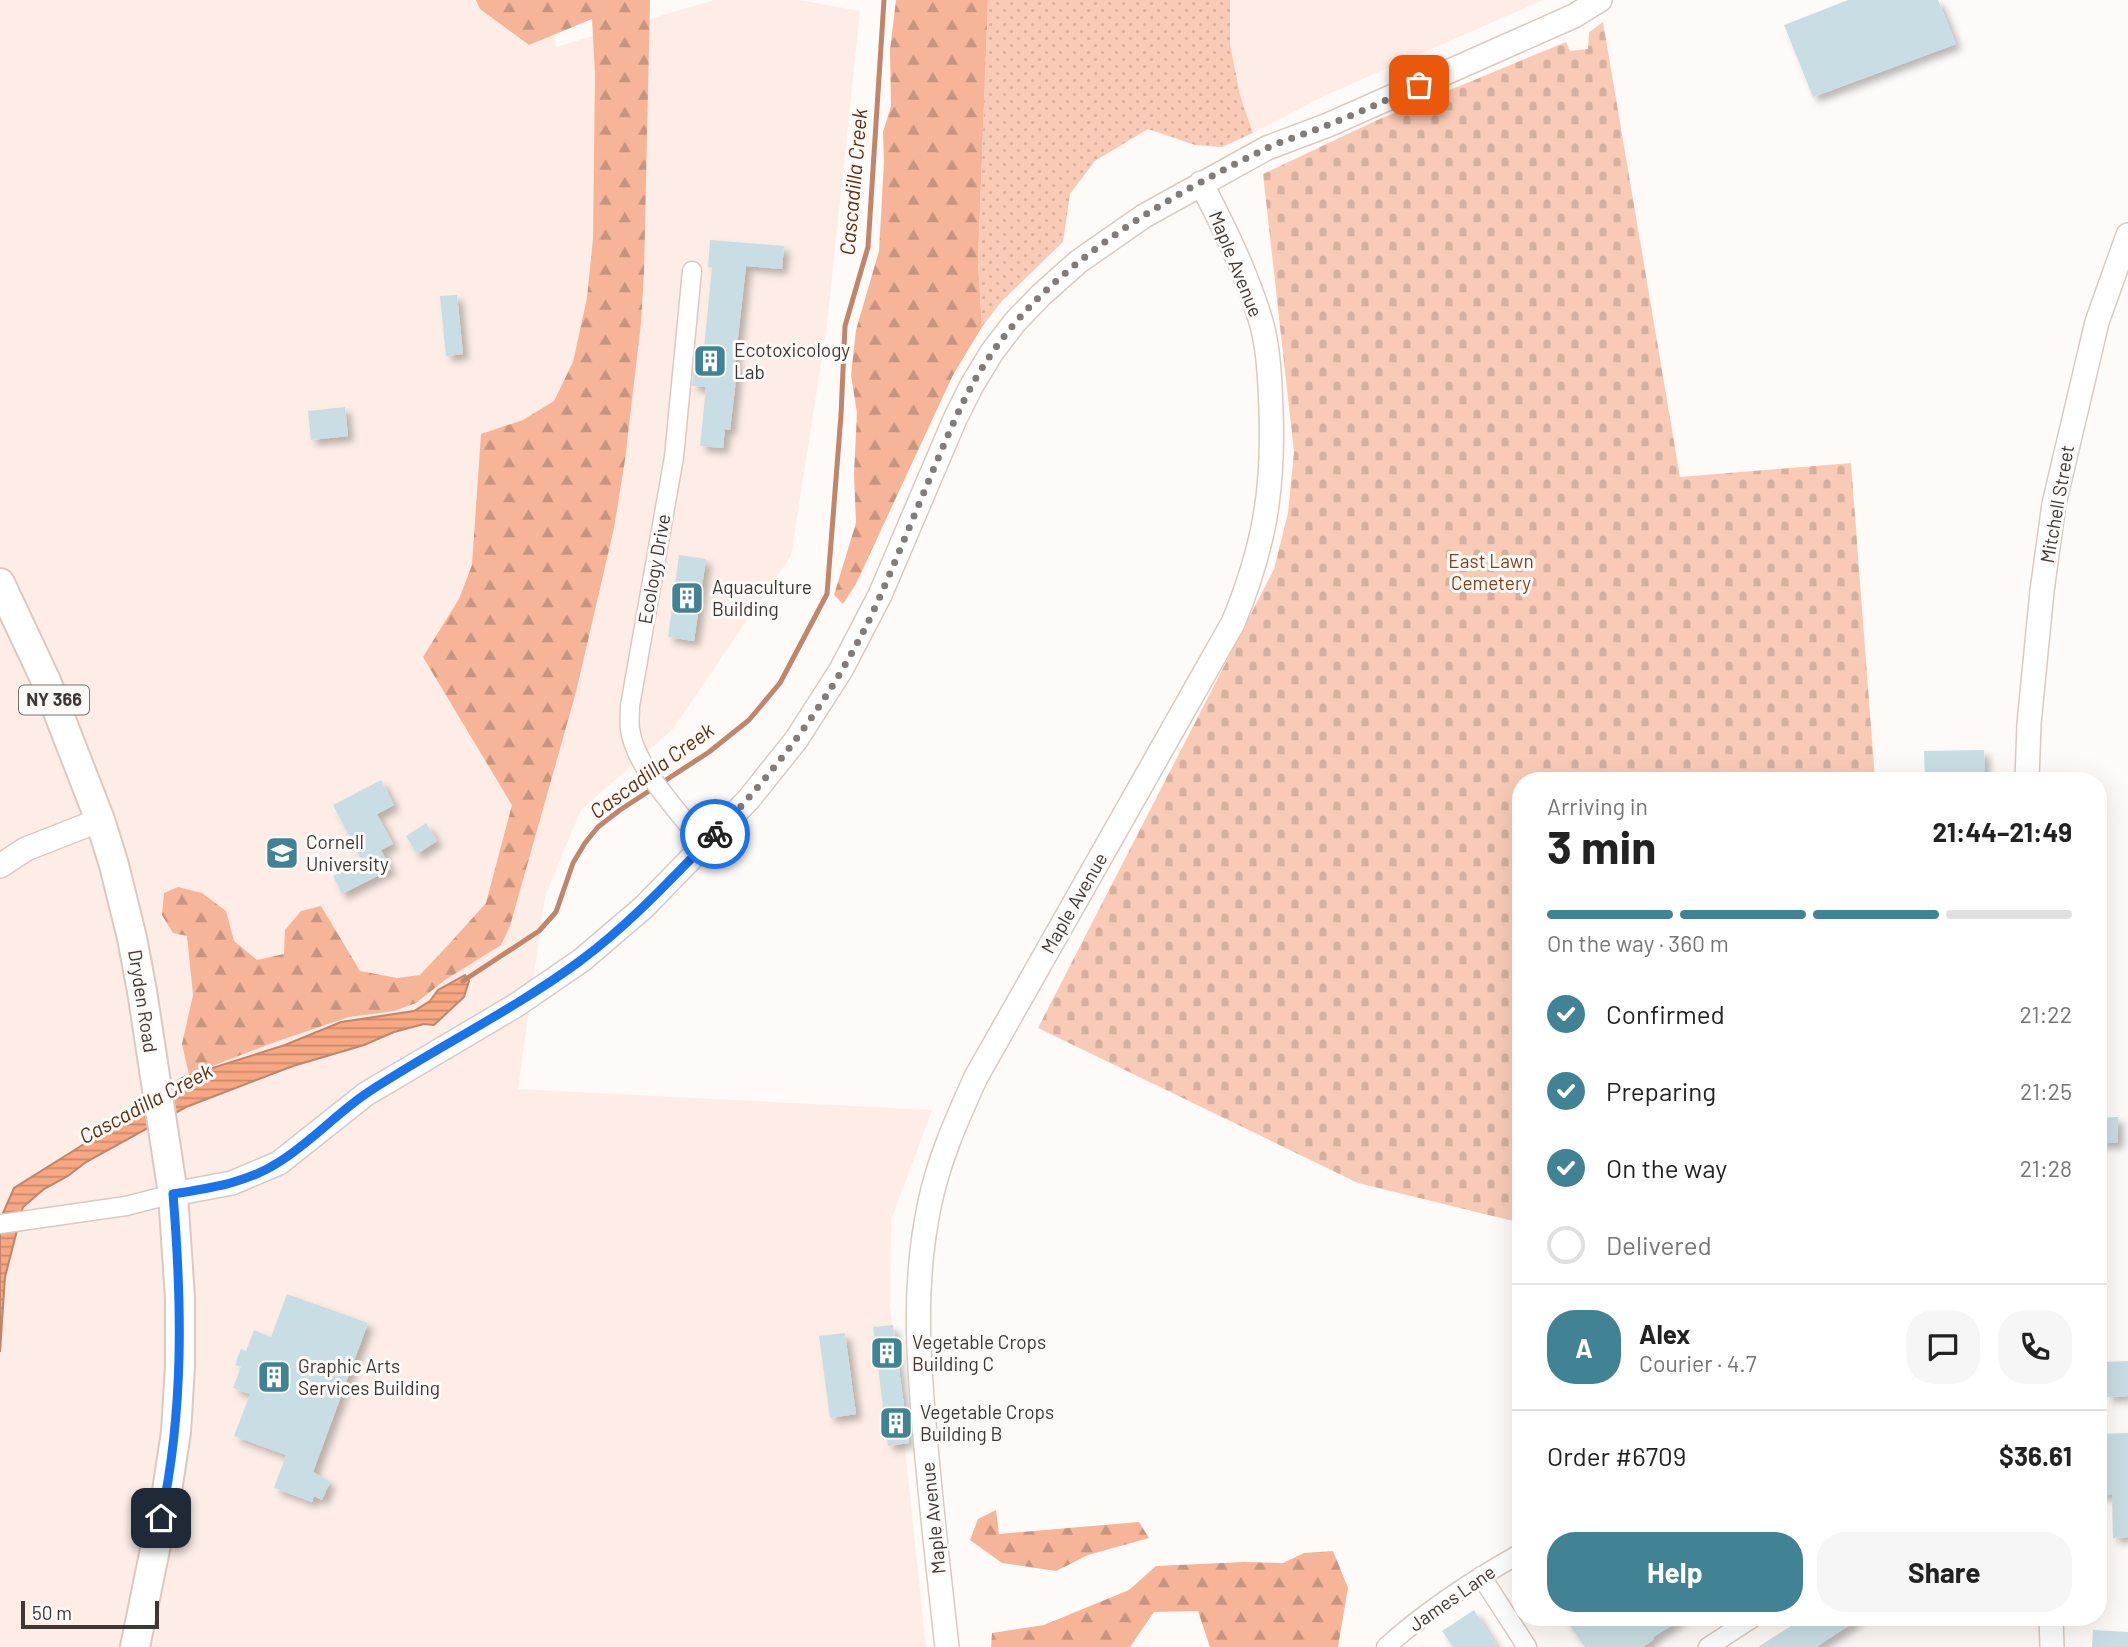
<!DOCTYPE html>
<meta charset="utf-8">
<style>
:root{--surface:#fff;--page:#f6f6f6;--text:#222;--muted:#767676;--line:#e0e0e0;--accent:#418395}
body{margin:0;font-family:Barlow,sans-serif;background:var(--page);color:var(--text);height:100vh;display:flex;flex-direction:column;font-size:26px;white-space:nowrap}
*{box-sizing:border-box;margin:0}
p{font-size:23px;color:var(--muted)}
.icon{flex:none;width:38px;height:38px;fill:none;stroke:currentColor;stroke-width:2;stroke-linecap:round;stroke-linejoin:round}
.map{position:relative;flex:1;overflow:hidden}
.drawer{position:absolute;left:1512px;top:772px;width:595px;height:854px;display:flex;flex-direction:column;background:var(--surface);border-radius:28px;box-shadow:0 7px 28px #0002}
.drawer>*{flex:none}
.scale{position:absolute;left:21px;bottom:18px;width:138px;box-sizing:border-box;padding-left:7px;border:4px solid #3e3734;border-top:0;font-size:19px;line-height:24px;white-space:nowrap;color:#3e3734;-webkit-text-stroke:5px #fefaf8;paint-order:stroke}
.pin{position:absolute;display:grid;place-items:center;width:60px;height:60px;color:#fff;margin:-30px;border-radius:14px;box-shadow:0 4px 10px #0006}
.courier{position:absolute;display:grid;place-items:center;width:70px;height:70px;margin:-35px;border:5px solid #1a73e8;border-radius:50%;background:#fff;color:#222;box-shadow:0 2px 9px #0007}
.summary em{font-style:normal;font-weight:700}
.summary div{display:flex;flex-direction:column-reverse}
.summary{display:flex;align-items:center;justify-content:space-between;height:119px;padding:0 35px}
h1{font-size:46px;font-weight:700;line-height:52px}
.bar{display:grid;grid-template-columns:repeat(4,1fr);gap:10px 7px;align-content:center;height:84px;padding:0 35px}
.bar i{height:9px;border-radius:5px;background:var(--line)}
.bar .current{background:var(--accent)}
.bar p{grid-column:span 4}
.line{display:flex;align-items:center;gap:18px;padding:0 35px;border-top:2px solid var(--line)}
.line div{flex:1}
.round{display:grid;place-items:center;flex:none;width:74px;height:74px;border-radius:28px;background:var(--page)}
ol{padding:0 35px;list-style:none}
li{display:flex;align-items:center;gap:21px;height:77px}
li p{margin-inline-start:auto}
li .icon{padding:7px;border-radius:50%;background:var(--accent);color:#fff;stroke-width:4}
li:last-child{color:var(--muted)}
li i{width:38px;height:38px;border:4px solid var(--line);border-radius:50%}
.cta{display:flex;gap:14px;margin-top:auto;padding:14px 35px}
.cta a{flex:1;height:80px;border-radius:28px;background:var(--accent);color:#fff;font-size:28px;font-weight:700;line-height:80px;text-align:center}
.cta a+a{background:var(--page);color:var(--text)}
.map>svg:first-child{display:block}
.built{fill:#fdede6}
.grass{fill:url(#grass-dots)}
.forest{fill:url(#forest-firs)}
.cemetery{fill:url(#cemetery-stones)}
.water{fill:url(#water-rules);stroke:#c0856b;stroke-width:2}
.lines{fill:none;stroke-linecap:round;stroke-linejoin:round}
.stream{stroke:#c0856b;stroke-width:5}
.building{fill:#c9dee4;filter:url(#shadow)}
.minor-casing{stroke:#dbc9c1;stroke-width:21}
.tertiary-casing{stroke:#dbc9c1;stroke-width:26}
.primary-casing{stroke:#dbc9c1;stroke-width:32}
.minor{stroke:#fff;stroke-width:18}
.tertiary{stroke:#fff;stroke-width:23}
.primary{stroke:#fff;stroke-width:28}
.done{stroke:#817b79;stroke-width:7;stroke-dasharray:0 12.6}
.route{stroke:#1a73e8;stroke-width:9}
.labels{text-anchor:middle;stroke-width:6;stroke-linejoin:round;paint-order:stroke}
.shield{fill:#fefaf8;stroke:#78726f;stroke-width:2}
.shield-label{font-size:18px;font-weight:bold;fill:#3e3734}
.street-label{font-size:19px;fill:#3e3734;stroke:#fefaf8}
.poi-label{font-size:19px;fill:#3e3734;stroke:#fefaf8;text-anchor:start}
.park-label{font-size:19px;fill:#873f1b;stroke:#fefaf8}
.water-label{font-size:21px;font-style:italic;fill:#602d14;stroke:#fefaf8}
</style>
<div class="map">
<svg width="2128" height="1647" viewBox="0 0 2128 1647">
<defs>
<pattern id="grass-dots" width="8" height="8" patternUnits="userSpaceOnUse" patternTransform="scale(1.75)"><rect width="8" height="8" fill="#f9cbb7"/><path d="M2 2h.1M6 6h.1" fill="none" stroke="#d6af9e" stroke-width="1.8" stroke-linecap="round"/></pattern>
<pattern id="forest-firs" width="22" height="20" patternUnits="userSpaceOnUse" patternTransform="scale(1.75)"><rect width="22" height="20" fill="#f6b598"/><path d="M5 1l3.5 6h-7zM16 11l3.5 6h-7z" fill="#c9947d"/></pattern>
<pattern id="cemetery-stones" width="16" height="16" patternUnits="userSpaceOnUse" patternTransform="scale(1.75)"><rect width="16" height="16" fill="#f9cbb7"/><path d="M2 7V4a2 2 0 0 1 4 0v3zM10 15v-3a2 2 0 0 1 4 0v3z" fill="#d6af9e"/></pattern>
<pattern id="water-rules" width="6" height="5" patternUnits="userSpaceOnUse" patternTransform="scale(1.75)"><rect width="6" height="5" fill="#f8a783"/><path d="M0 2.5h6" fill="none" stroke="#ca896c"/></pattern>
<filter id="shadow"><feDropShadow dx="5.5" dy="5.5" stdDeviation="3.5" flood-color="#0004"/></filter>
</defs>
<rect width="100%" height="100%" fill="#fefaf8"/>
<path class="built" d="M0 0H552L556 47 714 0H799L860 11 827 325 791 556 672 730 581 810 545 896 518 1089 932 1110 891 1220 890 1305 926 1647H0Z
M1230 0H1543L1322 97 1253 133 1240 95 1230 44Z"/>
<path class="grass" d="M988 0H1230V44L1240 95 1253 133 1222 147 1195 145 1148 129 1095 161 1070 194 1063 242 1001 302 982 327 978 262Z"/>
<path class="forest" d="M476 0H650L644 272 641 323 625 460 614 528 576 692 510 926 501 945 445 980 416 1003 394 1011 349 1017 275 1042 189 1075 182 1044 193 995 187 936 173 933 162 915 164 893 178 887 202 893 226 911 234 941 257 960 284 954 285 930 301 911 321 906 360 971 397 978 420 975 450 943 486 903 512 805 423 657 459 599 472 565 481 434 523 420 554 401 573 362 587 298 593 239 595 74 592 19 529 45 480 9Z
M896 0H988L978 262 982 327 953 375 856 584 843 604 834 595 856 523 854 474 857 413 851 375 856 330 879 251 884 162 883 132 891 106 890 50Z
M996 1510 999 1534 1139 1522 1149 1538 1088 1555 1056 1571 1002 1563 970 1540 978 1519Z
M1333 1551 1348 1588 1338 1647H1210L1198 1611 1154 1612 1130 1647H991L992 1633 1044 1625 1129 1590 1156 1566 1244 1562 1283 1563 1304 1553Z"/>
<path class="cemetery" d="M1603 22 1680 477 1851 463 1875 780H1521V1223L1358 1183 1038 1028 1274 569 1288 513 1294 452 1263 174 1375 121 1566 42 1570 51 1588 49 1589 32Z"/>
<path class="water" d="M465 975 469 981 464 997 434 1025 424 1024 394 1032 364 1045 293 1066 186 1107 86 1162 68 1176 44 1189 23 1207 5 1277 0 1352V1220L14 1188 81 1146 132 1109 184 1077 285 1045 341 1022 414 1011 430 1001 438 990Z"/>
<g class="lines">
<path class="stream" d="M463 981 539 931 556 912 573 863 585 843 598 827 620 810 709 752 749 720 780 683 827 594 841 415 845 326 868 247 884 0"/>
</g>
<path class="building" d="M1848 0H1938L1956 44 1813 97 1784 25Z
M710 240 784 246 782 269 746 266 735 364H738L735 388 730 430 725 429 723 448 700 446 706 387 692 386 695 358H703L712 267H708Z
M457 295 463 354 446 356 440 296Z
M345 407 348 436 311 440 308 411Z
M679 555 706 559 694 641 668 637Z
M1984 750 1985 774 1941 775V780H1925L1924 751Z
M381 780 394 805 377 814 393 844 381 850 391 869 342 894 333 876 362 861 333 805Z
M426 823 437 841 417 854 406 836Z
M2118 1117V1143H2098V1118Z
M287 1294 368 1323 313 1472 330 1482 322 1500 314 1496 312 1502 274 1488 286 1455 234 1436 250 1394 233 1388 241 1367 235 1365 241 1349 246 1351 254 1330 271 1337Z
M893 1325 909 1443 888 1446 873 1327Z
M845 1333 856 1414 830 1418 819 1336Z
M2128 1361V1396L2107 1397 2106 1362Z
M2128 1433V1537L2113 1538 2112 1494 2098 1495V1434Z
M1474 1610 1497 1647H1453L1442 1631Z
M1564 1617H1685L1653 1637 1654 1639 1643 1647H1585Z
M1805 1617H1862L1816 1647H1758Z
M2093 1630 2128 1632V1647H2092Z"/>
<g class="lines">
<defs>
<path id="minor" d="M692 271 674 457 630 706C630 714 629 722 630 729 635 768 681 814 704 844
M0 1224 126 1206 173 1194
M1481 1576 1527 1647
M1386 1647C1427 1610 1473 1580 1521 1553
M1708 1647 1754 1617"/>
<path id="tertiary" d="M2027 780 2029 724 2042 591 2054 504 2097 322 2128 235
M0 866 26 849 100 820
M173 1194 232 1183 279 1163 366 1094 515 1006 582 960 644 907 748 800 796 740 841 670 880 595 955 419 972 385 992 352 1015 322 1041 295 1078 262 1144 216 1267 148 1328 125 1574 16 1600 0
M2051 1617 2052 1647
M947 1647C939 1576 931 1506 925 1435 918 1356 913 1285 929 1207 938 1161 957 1119 976 1077L1233 623C1264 548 1274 491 1271 410 1270 382 1269 352 1262 325 1248 276 1225 229 1201 183"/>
<path id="primary" d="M0 583 46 681 100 820 114 865 132 938 142 991 173 1194 180 1298V1366L176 1432 167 1491 135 1647"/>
</defs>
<use href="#minor" class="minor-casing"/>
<use href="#tertiary" class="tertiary-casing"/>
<use href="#primary" class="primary-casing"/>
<use href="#minor" class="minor"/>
<use href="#tertiary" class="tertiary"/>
<use href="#primary" class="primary"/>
</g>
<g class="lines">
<path class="done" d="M715 834C783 764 843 682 882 592 900 550 917 509 934 468 951 428 967 388 992 353 1055 261 1167 197 1265 149 1284 140 1305 134 1325 126 1357 114 1388 99 1419 85"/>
<path class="route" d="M161 1518C184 1411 182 1303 173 1194 210 1188 247 1183 279 1162 311 1142 336 1114 367 1093 437 1047 512 1011 580 961 630 924 672 878 715 834"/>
</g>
<defs>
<symbol id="building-square" viewBox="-11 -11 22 22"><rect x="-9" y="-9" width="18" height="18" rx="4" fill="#418395" stroke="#fefaf8"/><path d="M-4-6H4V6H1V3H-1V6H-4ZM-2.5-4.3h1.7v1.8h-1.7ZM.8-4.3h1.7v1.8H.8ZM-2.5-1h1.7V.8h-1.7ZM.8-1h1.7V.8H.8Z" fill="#fff"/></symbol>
<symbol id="university-square" viewBox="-11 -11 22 22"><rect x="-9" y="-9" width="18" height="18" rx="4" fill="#418395" stroke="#fefaf8"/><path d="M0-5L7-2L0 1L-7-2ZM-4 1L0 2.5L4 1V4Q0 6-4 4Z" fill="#fff"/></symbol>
</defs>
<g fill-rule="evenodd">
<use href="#building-square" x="691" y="342" width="38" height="38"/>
<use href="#building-square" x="668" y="579" width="38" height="38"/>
<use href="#university-square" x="263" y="834" width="38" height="38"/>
<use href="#building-square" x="868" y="1334" width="38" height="38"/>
<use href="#building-square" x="255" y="1358" width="38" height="38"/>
<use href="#building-square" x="877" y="1404" width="38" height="38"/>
</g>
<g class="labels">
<rect class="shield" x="19" y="685.5" width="70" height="29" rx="5"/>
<g class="shield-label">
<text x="54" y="706">NY 366</text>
</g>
<g class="street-label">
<text transform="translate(1236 264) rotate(68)" y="7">Maple Avenue</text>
<text transform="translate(2057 504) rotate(-80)" y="7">Mitchell Street</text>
<text transform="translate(654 569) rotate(-80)" y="7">Ecology Drive</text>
<text transform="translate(1074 903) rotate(-60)" y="7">Maple Avenue</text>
<text transform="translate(143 1001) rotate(81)" y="7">Dryden Road</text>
<text transform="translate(933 1518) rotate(-96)" y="7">Maple Avenue</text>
<text transform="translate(1452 1598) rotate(-35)" y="7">James Lane</text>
</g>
<g class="poi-label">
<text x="734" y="357">Ecotoxicology<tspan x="734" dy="22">Lab</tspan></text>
<text x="712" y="594">Aquaculture<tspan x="712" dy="22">Building</tspan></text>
<text x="306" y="849">Cornell<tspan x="306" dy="22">University</tspan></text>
<text x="912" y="1349">Vegetable Crops<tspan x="912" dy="22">Building C</tspan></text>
<text x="298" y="1373">Graphic Arts<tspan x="298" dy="22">Services Building</tspan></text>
<text x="920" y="1419">Vegetable Crops<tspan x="920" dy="22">Building B</tspan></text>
</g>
<g class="park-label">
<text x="1491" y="568">East Lawn<tspan x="1491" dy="22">Cemetery</tspan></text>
</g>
<g class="water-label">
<text transform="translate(854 182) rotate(-85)" y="7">Cascadilla Creek</text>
<text transform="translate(652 771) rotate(-36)" y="7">Cascadilla Creek</text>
<text transform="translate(146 1104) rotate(-28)" y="7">Cascadilla Creek</text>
</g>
</g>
</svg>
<div class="scale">50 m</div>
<div class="pin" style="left:1419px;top:85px;background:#ea580c"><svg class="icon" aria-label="bag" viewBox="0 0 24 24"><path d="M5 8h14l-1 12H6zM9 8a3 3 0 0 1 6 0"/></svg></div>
<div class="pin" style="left:161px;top:1518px;background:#1f2937"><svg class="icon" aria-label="home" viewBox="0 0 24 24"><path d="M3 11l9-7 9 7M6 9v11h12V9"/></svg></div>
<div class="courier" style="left:715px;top:834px"><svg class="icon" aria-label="bike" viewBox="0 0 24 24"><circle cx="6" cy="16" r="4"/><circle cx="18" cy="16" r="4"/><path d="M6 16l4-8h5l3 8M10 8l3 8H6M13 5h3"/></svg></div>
<section class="drawer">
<div class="summary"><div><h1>3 min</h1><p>Arriving in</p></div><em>21:44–21:49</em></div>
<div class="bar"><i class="current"></i><i class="current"></i><i class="current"></i><i></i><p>On the way · 360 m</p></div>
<ol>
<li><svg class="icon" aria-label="check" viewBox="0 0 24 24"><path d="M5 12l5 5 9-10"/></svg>Confirmed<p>21:22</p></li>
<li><svg class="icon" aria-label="check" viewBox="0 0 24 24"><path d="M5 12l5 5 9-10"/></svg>Preparing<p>21:25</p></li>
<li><svg class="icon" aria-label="check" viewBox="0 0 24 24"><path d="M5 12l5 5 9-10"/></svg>On the way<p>21:28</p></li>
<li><i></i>Delivered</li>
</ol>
<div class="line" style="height:126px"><b class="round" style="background:var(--accent);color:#fff">A</b><div><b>Alex</b><p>Courier · 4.7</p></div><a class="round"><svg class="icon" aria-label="chat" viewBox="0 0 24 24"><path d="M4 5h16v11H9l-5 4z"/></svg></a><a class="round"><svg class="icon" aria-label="phone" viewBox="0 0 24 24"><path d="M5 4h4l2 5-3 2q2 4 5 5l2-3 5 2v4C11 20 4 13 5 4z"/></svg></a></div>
<div class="line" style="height:91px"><div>Order #6709</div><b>$36.61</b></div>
<div class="cta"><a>Help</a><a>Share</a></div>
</section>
</div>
